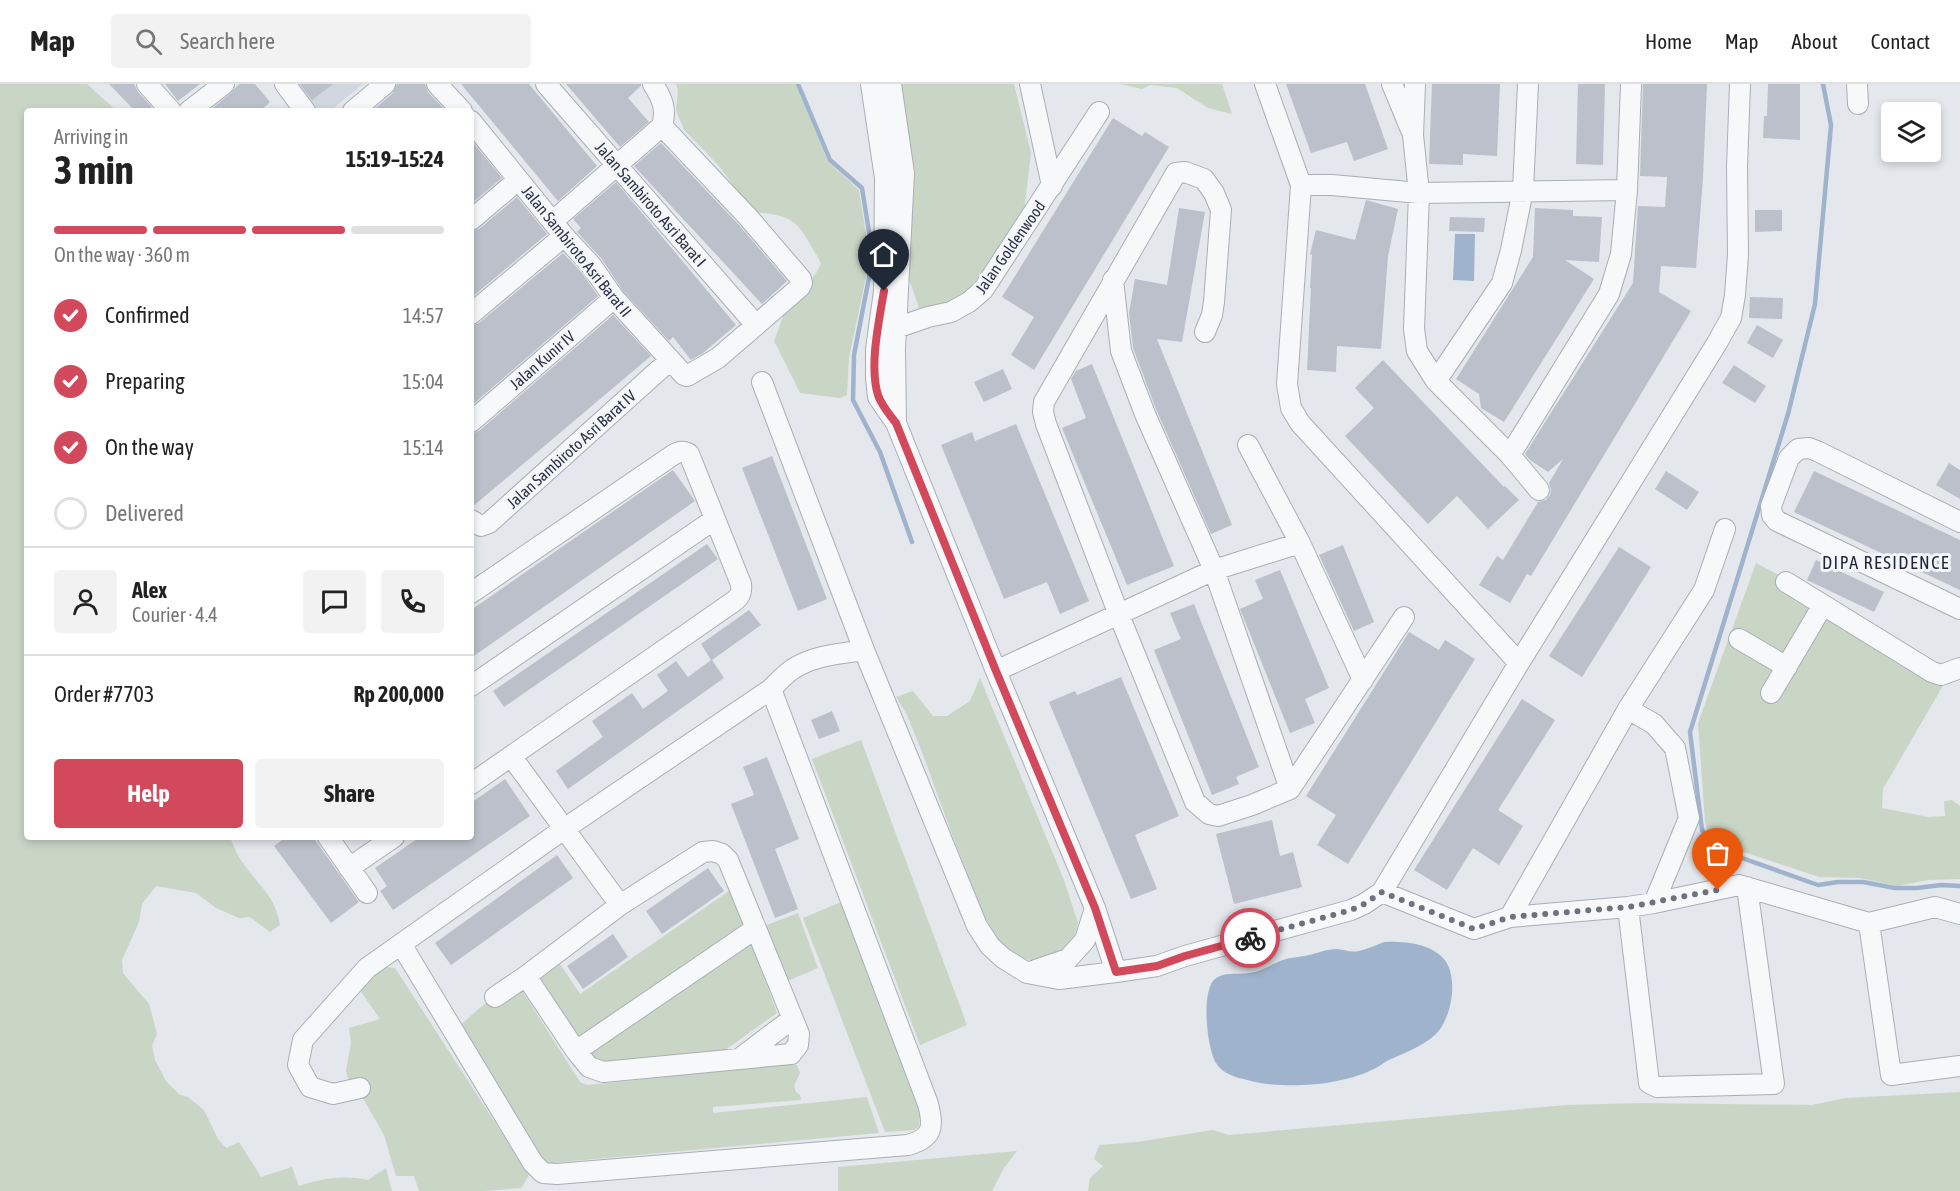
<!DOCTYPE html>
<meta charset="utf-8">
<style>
:root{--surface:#fff;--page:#f2f2f2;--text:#222;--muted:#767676;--line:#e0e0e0;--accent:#d1495b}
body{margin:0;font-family:"Asap Condensed",sans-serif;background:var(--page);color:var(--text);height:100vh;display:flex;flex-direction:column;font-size:22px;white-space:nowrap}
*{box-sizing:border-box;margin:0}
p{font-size:20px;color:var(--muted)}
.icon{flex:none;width:33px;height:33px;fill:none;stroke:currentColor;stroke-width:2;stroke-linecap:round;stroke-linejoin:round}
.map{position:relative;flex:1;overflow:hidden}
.side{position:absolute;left:24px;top:24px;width:450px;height:732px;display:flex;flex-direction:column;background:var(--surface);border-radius:6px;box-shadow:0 3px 9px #0003}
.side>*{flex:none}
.controls{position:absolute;left:1881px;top:18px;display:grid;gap:12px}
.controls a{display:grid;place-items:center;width:60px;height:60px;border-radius:6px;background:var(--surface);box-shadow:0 3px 9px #0003;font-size:30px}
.pin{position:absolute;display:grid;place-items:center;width:51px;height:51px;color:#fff;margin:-62px -26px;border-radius:50% 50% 50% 0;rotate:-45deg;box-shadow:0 0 6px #0007}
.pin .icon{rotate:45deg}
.courier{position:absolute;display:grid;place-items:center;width:60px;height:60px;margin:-30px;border:4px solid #d1495b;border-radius:50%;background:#fff;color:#222;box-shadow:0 2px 8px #0007}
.summary em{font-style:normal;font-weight:700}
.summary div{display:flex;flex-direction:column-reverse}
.summary{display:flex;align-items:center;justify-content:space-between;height:102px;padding:0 30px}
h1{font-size:39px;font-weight:700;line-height:45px}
.bar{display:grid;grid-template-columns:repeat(4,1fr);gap:9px 6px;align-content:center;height:72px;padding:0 30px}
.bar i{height:8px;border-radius:4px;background:var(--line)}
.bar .on{background:var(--accent)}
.bar p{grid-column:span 4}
.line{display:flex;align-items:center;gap:15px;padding:0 30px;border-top:2px solid var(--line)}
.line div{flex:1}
.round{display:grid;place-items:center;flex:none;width:63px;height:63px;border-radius:6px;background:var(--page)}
ol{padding:0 30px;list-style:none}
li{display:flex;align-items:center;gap:18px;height:66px}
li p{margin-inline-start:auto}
li .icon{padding:6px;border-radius:50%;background:var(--accent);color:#fff;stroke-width:4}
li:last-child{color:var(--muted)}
li i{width:33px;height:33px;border:3px solid var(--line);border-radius:50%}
.action{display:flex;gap:12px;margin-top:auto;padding:12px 30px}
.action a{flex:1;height:69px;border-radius:6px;background:var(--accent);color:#fff;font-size:24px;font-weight:700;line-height:69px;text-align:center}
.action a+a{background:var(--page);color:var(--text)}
header{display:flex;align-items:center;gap:36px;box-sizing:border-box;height:84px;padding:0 30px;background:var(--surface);border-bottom:2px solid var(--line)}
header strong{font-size:28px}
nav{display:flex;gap:33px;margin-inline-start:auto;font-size:21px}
.search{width:420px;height:54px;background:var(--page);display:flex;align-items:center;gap:15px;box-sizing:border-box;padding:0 21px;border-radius:6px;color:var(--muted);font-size:22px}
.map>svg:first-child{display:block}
.built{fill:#d2d6de}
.green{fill:#c9d6c5}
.water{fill:#9fb4cc}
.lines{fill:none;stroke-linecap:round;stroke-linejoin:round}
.stream{stroke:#9fb4cc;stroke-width:4.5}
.building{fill:#bbc0ca}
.minor-casing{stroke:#a9aeb7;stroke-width:22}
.minor{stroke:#f7f8fa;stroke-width:20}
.done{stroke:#6c737f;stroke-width:6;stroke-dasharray:0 10.8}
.route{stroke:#d1495b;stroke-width:8}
.labels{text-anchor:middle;stroke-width:6;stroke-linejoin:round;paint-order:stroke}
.street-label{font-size:16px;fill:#2b3445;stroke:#f4f6f9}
.neighbourhood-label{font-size:18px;letter-spacing:1.5px;fill:#1d2536;stroke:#f4f6f9}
</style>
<header>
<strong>Map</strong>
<div class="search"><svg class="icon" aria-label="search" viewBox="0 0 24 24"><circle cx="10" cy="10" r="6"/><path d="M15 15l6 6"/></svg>Search here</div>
<nav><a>Home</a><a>Map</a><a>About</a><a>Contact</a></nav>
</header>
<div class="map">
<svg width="1960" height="1107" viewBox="0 0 1960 1107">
<rect width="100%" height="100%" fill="#e4e7ec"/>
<path class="built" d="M289 0H363L330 27H309Z"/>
<path class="green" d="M0 0H87L117 27H27V753H230C234 762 237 772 243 779 260 804 274 809 280 841L270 848 250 833 239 834 216 824 196 809 156 802 142 820 139 838 122 876 123 889 149 920 157 950 152 962 155 976 166 997 180 1011 188 1013 204 1026 218 1055 226 1064 239 1058 261 1093 292 1083 299 1102C325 1094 341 1091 368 1096L386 1084 392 1107H0Z
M676 0H796L828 78 859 106 870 174 849 274 847 311 840 314 800 309 774 257 785 227 817 188 821 179C799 141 799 131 753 128L719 82 684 46 676 26 678 6Z
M899 0H1014L1031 69 1024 127 996 172 960 216 919 224 907 189 914 93Z
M1120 0H1222L1232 30 1208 24 1177 4 1150 1 1142 5Z
M1756 479 1824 515 1948 593 1883 705 1882 724 1928 733 1945 732 1944 717 1952 716 1960 722V795L1928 796 1898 802 1860 794 1819 793 1744 768 1727 767 1718 760 1708 748 1705 738 1698 639Z
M980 594 1064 796 1078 839 1074 854 1067 865 1040 878 1021 874 1009 866 998 856 984 831 953 753 922 668 907 631 896 613 913 607 933 632H947L970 617Z
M861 656 967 941 920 961 812 675Z
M729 807 733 808 744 837 742 841 580 952 574 953 538 894 558 877 580 910Z
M841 818 920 1030 919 1042 914 1046 885 1048 803 834Z
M798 829 818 884 785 898 764 842Z
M748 862 753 863 777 929 721 969 597 980 588 971Z
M386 883 395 884 529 1091 521 1104 485 1107H419L414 1092H396L384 1051 364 1016 348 994 346 986 351 959 349 944 380 935 357 902Z
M517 906 523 908 580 998 587 1001 791 980 797 981 800 989 794 1002 796 1008 800 1011 801 1016 713 1023V1029L867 1013 879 1049 551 1079 543 1076 458 943 488 917Z
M1960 1008V1107H1088L1090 1094 1103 1082 1094 1075 1099 1061 1137 1058 1213 1046 1229 1051 1567 1021 1641 1019 1812 1021 1846 1014Z
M1017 1067 1004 1084 992 1107H838V1083Z"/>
<path class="water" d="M1455 150H1475L1474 197 1453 196Z
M1384 858C1403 857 1430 859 1444 875 1459 893 1452 935 1435 951 1421 963 1404 969 1387 977 1383 979 1380 982 1376 984 1342 1002 1283 1006 1247 996 1235 993 1223 990 1216 979 1207 964 1201 909 1214 896 1223 887 1238 891 1249 889 1262 888 1271 880 1283 876 1291 873 1301 873 1309 871 1318 869 1327 865 1336 865 1343 865 1351 869 1359 867 1367 865 1376 861 1384 858Z"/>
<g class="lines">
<path class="stream" d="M798 0 830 76 862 104 873 173 854 271 853 316 880 368 912 458
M1823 0 1831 41 1815 220 1788 330 1690 648 1702 746 1716 766 1726 771 1742 774 1818 801 1838 798H1863L1895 804H1917L1941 801 1960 802"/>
</g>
<path class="building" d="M109 0H134L138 8 152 23 148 27H135Z
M165 0H200L178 17Z
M239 0H255L270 18 260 27H209L231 9Z
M300 0H333L312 16Z
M397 0H425L428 8 446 27H372L393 9Z
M461 0H529L597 82 558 117Z
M566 0H641V2L628 14 649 38 620 63Z
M1286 0H1365L1388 65 1354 77 1347 58 1311 69Z
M1432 0H1500L1497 72 1463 70V81L1429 80Z
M1578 0H1605L1603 81 1576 80Z
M1643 0H1707L1703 94 1696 184 1661 182 1659 208 1691 227 1531 492 1527 490 1510 519 1479 501 1497 472 1503 476 1538 418 1546 416 1550 411 1551 405 1549 399 1563 375 1548 388 1530 376 1525 370 1633 199 1638 122 1665 123 1667 93 1640 92Z
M1768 0H1800V56L1763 54 1764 32H1767Z
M1113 34 1142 52 1145 48 1169 63 1034 286 1011 271 1034 233 1002 213Z
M471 56 502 94 471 120Z
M661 59 739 141 787 197 762 220 634 82Z
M616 98 736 241 703 269 691 276 673 253 669 257 623 207 601 174 577 148 581 144 573 135Z
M517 113 547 150 471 214V148L479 145Z
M1366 116 1398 125 1388 172 1381 265 1337 262 1336 288 1307 286 1311 204H1310L1312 171 1310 170 1316 146 1355 156Z
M1179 124 1205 128 1182 258 1157 255 1232 441 1211 450 1156 325 1133 264 1129 229 1135 195 1167 201Z
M1535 124 1573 126V132L1602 133 1599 178 1565 176 1594 195 1504 338 1481 324 1479 310 1456 295 1533 173Z
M1755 126H1782V147L1755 148Z
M1450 133 1485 134 1484 148 1449 147Z
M563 169 582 189 598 212 471 322V242L479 239Z
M1750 213 1783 214 1782 235 1749 234Z
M613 231 651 272 471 424V350L479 347Z
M1757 241 1783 256 1773 274 1747 259Z
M1383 276 1504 403 1505 402 1519 416 1488 445 1457 412 1428 440 1345 352 1374 324 1355 304Z
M1092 280 1174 482 1127 501 1062 344 1086 334 1071 295 1076 287Z
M1734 281 1766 302 1755 319 1722 299Z
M1003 285 1012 305 984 318 974 298Z
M1016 340 1089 517 1060 530 1047 498 1004 515 941 361 972 348 975 357Z
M772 372 827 515 798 527 742 384Z
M1949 379 1960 386V415L1936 401Z
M673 386 695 417 471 574V526Z
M1666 387 1699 408 1687 426 1655 405Z
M1814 387 1960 456V506L1794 428Z
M707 460 718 475 504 623 493 607Z
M1343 461 1374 538 1354 547 1319 471Z
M1619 463 1651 483 1582 593 1549 572Z
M1816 476 1884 508 1874 528 1807 496Z
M1280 486 1329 604 1305 615 1315 639 1290 649 1240 525 1263 515 1255 496Z
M1194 520 1259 683 1236 693 1239 700 1212 711 1154 566 1181 555 1170 529Z
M749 526 761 541 712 576 724 594 568 705 556 687 603 653 592 637 632 609 643 625 668 607 657 591 676 577 688 593 711 576 701 560Z
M1409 548 1439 566 1445 556 1475 575 1348 780 1317 761 1336 731 1306 712Z
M1121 593 1179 732 1135 751 1157 805 1131 815 1049 618 1075 607 1077 611Z
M1522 615 1555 636 1498 726 1523 742 1499 781 1473 764 1447 806 1414 786Z
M832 627 840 647 819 655 811 636Z
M767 673 799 755 775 765 798 825 775 834 731 720 754 711 743 683Z
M505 695 530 732 393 826 380 807 387 802 375 784 420 753H471V719Z
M1272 736 1280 772 1293 768 1302 803 1234 820 1216 750Z
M286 753H313L359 818 331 839 274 762Z
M557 771 573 794 451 881 435 859Z
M708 784 724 807 662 850 646 827Z
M613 850 628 873 583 905 567 882Z"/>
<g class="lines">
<defs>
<path id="minor" d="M147 0 171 27
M285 0 305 27
M437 0 462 27
M546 0 756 241
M871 0 885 94 884 207 876 265V294L878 313 896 339 996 587 1095 824 1116 888 1157 882 1185 872 1351 826 1364 820 1382 808 1519 579 1717 259 1731 234 1735 211 1738 171 1737 83 1740 0
M891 0 904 89 895 265 896 339
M1030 0 1052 102
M1265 0 1301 101 1287 300 1291 324 1300 339 1519 579
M1392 0 1411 46
M1415 0 1413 51 1419 109 1414 245 1417 267 1436 297 1510 371 1539 406
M1857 0 1858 20
M189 27 224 0
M353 27 385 0
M471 37 564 152 591 181 614 214 684 291 687 292 718 274 800 203 802 199 801 195 748 133 662 42
M1301 101H1332L1419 109 1627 106
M471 136 518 96
M553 137 662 42C667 25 662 14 653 0
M1113 196 1121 267 1145 330 1214 486 1290 705
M471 230 564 152
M896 244 928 233 951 228 969 218 983 206 1099 28
M1205 248 1212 231 1214 218 1221 126 1214 109 1204 95 1185 88 1176 89 1044 318 1043 328 1046 340 1119 531 1195 718 1209 730 1218 732 1252 721 1290 705 1404 533
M1436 297 1502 199 1511 166 1523 106 1528 0
M762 298 864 566 977 842 990 862 1003 874 1027 889 1059 895 1116 888
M471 338 614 214
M1248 361 1300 459 1363 596
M1510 371 1609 210 1621 170 1627 106 1631 0
M471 436 481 442 489 439 669 277
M1960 438 1817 367 1809 364 1798 365 1789 374 1771 422 1772 431 1777 437 1960 525
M1786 498 1932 588 1941 591 1960 584
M471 509 673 371C679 367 683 366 689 370L741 500C742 509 740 513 733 518L471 700
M1739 555 1787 583
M996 587 1214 486 1300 459
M471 602 715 435
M1771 609 1823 521
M511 672 620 821
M328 753 367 809
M713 767 722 770 728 776 799 950 798 961 791 970 603 988 589 983 576 967 526 892 620 821 703 768Z
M349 784 394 753
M1382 808 1474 845 1510 833 1628 625 1704 506 1725 445
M1654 819 1739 801 1869 839 1935 823 1960 830
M1628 823 1649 999 1657 1003 1774 1000 1747 803
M1510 833 1628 823 1654 819 1689 734 1675 664 1654 640 1628 625
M1869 839 1891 991 1960 982
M401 860 533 1079 543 1089 557 1090 908 1061C933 1054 934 1043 928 1020L771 605
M1030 888 1068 875 1085 856 1095 824
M495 913 526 892
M576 967 755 845
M739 975 792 935
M360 1004 333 1010 310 1003 298 981 303 956 367 884 564 745 771 605C778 598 785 590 793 585 814 571 840 570 864 566"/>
</defs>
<use href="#minor" class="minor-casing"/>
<use href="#minor" class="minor"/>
</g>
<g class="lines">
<path class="done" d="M1250 854 1351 826 1364 820 1382 808 1474 845 1510 833 1628 823 1718 806"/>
<path class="route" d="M884 207C879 237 869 282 878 311 881 321 890 331 896 339L996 587 1095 824 1116 888 1157 882 1185 872 1250 854"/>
</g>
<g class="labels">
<g class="street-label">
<text transform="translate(651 120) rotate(49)" y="6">Jalan Sambiroto Asri Barat I</text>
<text transform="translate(1010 163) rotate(-55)" y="6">Jalan Goldenwood</text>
<text transform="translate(577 167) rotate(51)" y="6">Jalan Sambiroto Asri Barat II</text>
<text transform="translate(542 276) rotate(-41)" y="6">Jalan Kunir IV</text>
<text transform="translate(571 365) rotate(-42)" y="6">Jalan Sambiroto Asri Barat IV</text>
</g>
<g class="neighbourhood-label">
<text x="1886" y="485">DIPA RESIDENCE</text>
</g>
</g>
</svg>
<div class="controls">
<a><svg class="icon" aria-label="layers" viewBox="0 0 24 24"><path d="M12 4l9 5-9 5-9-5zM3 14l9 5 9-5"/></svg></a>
</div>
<div class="pin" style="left:1718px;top:806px;background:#ea580c"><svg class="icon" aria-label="bag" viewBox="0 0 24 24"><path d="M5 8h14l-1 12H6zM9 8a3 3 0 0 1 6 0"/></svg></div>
<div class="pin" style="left:884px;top:207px;background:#1f2937"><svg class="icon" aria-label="home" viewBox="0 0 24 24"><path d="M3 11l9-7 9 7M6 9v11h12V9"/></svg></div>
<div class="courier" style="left:1250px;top:854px"><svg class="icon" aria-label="bike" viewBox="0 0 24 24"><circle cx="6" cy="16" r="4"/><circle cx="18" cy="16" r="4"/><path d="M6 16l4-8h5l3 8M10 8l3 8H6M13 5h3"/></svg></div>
<section class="side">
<div class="summary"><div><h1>3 min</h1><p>Arriving in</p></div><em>15:19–15:24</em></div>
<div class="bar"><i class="on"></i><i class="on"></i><i class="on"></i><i></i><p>On the way · 360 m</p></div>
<ol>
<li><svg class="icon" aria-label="check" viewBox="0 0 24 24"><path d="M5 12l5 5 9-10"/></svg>Confirmed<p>14:57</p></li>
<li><svg class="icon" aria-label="check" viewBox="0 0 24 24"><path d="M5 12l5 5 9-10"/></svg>Preparing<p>15:04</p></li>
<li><svg class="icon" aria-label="check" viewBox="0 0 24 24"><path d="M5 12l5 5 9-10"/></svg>On the way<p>15:14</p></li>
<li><i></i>Delivered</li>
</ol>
<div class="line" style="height:108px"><a class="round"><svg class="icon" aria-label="person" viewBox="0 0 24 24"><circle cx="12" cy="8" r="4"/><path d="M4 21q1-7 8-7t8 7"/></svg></a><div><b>Alex</b><p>Courier · 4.4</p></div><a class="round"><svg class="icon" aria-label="chat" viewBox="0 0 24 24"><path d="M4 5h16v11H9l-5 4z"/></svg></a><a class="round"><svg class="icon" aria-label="phone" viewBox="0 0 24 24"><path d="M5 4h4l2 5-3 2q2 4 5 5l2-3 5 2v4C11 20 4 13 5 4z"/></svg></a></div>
<div class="line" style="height:78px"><div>Order #7703</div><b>Rp 200,000</b></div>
<div class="action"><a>Help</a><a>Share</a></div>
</section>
</div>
